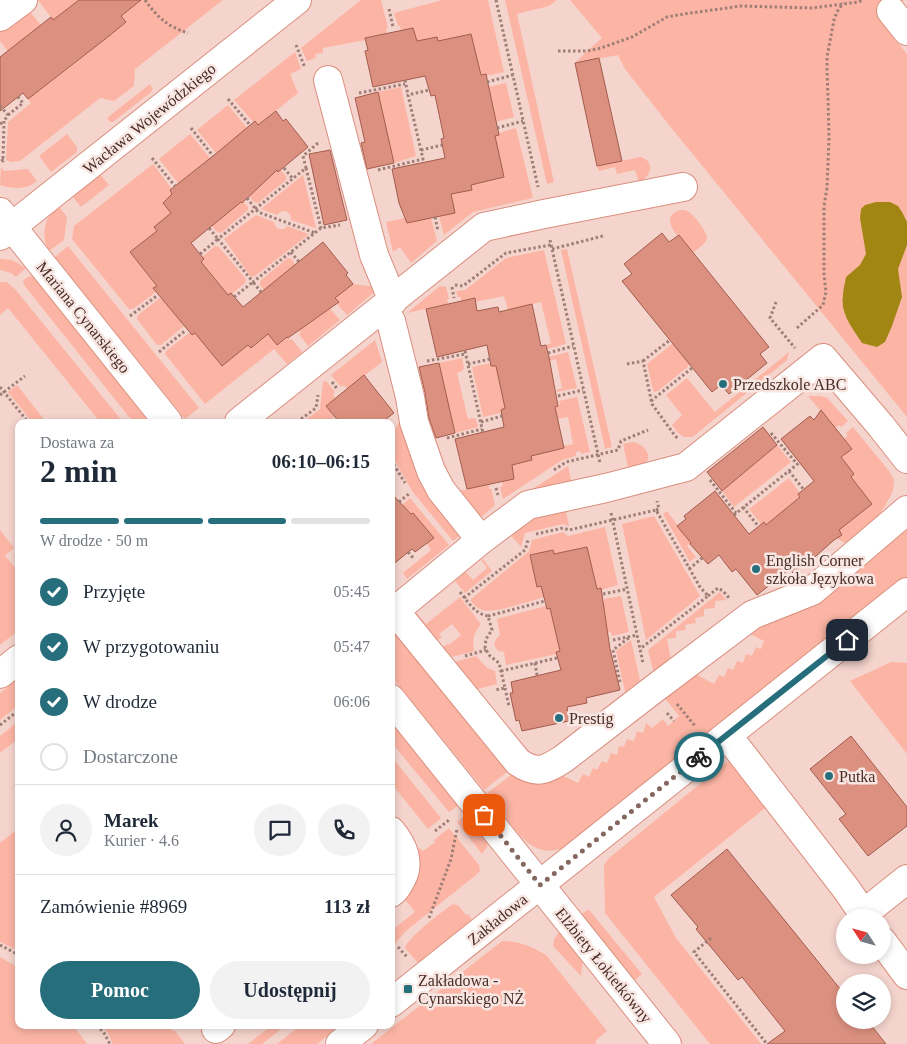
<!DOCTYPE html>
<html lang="pl">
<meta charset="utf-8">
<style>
:root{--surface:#fff;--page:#f2f2f3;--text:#1f2937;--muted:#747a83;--line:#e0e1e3;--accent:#276e7c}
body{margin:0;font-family:"Times New Roman",serif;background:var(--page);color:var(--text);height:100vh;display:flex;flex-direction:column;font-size:19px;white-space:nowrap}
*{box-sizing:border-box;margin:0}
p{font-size:16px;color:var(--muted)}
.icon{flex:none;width:28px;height:28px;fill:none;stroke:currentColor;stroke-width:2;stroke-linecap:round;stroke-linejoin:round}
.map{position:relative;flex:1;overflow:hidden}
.side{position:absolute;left:15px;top:419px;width:380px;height:610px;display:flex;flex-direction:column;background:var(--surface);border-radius:10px;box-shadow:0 2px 8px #0003}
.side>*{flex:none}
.needle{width:32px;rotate:306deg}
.fabs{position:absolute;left:836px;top:909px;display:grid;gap:10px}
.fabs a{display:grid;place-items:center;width:55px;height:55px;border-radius:50%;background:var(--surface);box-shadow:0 2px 8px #0003;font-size:25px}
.pin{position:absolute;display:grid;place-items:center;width:42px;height:42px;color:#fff;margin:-21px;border-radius:10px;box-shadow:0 2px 8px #0006}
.courier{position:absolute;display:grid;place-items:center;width:50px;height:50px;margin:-25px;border:4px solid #276e7c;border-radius:50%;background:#fff;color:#222;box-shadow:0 1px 6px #0007}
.summary em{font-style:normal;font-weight:700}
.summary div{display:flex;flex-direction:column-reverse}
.summary{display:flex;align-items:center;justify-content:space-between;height:85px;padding:0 25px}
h1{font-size:32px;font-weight:700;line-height:38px}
.bar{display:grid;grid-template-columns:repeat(4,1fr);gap:8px 5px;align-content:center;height:60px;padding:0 25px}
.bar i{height:6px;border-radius:4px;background:var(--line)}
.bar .selected{background:var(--accent)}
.bar p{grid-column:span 4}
.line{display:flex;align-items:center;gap:12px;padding:0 25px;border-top:1px solid var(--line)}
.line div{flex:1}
.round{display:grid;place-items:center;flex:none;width:52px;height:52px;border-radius:26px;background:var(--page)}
ol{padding:0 25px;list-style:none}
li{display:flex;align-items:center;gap:15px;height:55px}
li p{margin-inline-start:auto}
li .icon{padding:5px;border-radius:50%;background:var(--accent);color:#fff;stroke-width:4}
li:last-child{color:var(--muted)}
li i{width:28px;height:28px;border:2px solid var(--line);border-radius:50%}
.button{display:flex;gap:10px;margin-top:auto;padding:10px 25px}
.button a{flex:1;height:58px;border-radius:30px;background:var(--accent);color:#fff;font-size:20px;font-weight:700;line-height:58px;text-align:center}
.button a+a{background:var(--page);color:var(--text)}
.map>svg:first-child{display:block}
.green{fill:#fcb5a4}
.water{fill:#a28613}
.building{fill:#dc9180;stroke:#a25c4d}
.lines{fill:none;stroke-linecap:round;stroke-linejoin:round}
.minor-casing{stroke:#da8f7e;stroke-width:30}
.path{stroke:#9e7e77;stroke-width:3;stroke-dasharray:2.5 2.5;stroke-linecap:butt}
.minor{stroke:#fff;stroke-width:28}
.done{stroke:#866760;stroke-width:5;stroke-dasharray:0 9}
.route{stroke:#276e7c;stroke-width:6}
.poi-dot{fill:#276e7c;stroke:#f7e6e2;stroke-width:2}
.labels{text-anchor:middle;stroke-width:5;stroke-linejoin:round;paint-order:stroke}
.street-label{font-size:16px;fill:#4b2c25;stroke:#f7e6e2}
.poi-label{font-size:16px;fill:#4b2c25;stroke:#f7e6e2;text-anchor:start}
</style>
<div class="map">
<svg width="907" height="1044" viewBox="0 0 907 1044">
<rect width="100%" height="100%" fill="#f5d4cd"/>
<path class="green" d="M38 0H79L53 20Z
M137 0H223L135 69 134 86 114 101 100 98 20 161 11 162 6 160 8 122 31 103 28 99 45 86 40 80 72 65 126 22 121 16 138 2Z
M361 0H381L388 28 386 29 387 34 366 40 323 48V53L315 54 316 58 307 61 301 48Z
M442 0H488L504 72 486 76 481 75 471 34 438 41 437 37 417 41 413 28 401 30 400 26H398L394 13Z
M505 0H557L549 6 517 14 554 182 547 184Z
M570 0H904L880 20 907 54V417L673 130 625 69 618 55 575 63 587 51 602 38Z
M26 7 41 25 10 54 0 41V28Z
M295 52 301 69 290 74 298 93 258 125 256 122 254 123 234 100Z
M506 83 514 117 496 122 488 87Z
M150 84 153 89 150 93 113 122H110L107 118Z
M401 87 416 156 394 163 378 92Z
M228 105 247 128 221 155 218 152 216 153 197 130Z
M516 128 533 198 473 212 444 235 439 216 451 194 471 190V185L504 177 495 136 499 135V133Z
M67 134 77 147V152L51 172 39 156Z
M190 134 210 158 178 183 159 159Z
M641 157C656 162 651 177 639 182L635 170 617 174 615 167 599 171 597 166Z
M153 164 172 189 170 191 172 194 163 203 171 213 154 227 157 231 130 252 157 286 153 288 156 292 133 309H129L72 239 74 226Z
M1 167 4 171 28 169 37 181C27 190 13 189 0 185Z
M277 170 279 172 281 170 286 176V180L258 203 254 202 249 196 250 192Z
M99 173 109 185 81 207 69 192Z
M303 175 316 228 291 220 290 214 285 211 280 212 277 215 261 209Z
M240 201 241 202 243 201 248 207V210L221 233 217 232 212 226Z
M57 204 67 217 64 240 49 251C40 234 45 218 57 204Z
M681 210C685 210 685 210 689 212 694 215 708 233 707 238 706 244 697 249 693 253 684 243 654 217 681 210Z
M256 215 274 222 275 225 278 229H284L287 226 306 233 308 235 255 276 251 277 224 239Z
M405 218H431L437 241 411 263 400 247 393 252 386 222Z
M68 246 199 408 185 419 55 257Z
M215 246 219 247 246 279 245 283 232 294 231 293 228 295 201 262 204 259 202 257Z
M567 249 612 447 605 449 561 250Z
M544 250 566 344 547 349 546 345 551 343 541 302 508 310 504 296 475 302 474 298 461 301V297H458L456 291 465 290 506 258Z
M288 258 292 259 295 265 264 290 260 285V281Z
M0 259 12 260 26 268 16 277 11 273 0 270Z
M32 276 34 277 151 422H133L24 285 23 281C26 278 28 276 32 276Z
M0 282H7L15 289 123 422H100L8 308 0 315Z
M353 284 377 287 378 289 347 315 337 304 339 302 335 298Z
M440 286 446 287 449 299H447L448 304 407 313Z
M160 298 163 301 166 298 185 320 181 323 184 326 161 345H157L137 319 138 315Z
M325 307 328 310 330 309 340 320 308 346 299 334 301 332 298 329Z
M189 333 191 335 195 333 222 366 248 345 251 348 268 334 277 345 287 337 290 340 292 339 302 352 287 364 274 349 205 404 165 354 166 351Z
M375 340 382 362 347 389 344 385 341 387 331 375Z
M673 343 690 365 658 391 654 392 653 390 647 364Z
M568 352 577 388 557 392 556 390 562 388 556 359 549 361V357Z
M789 352 787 360 694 436C682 440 678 433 672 425L682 415 666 395 687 378 715 412Z
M462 358 464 368 462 371 457 373 468 419 473 418 476 419 478 427 455 433 439 363Z
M491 363V366H496L505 408 501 410V413L483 417 472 367Z
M326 381 335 392 333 394 335 398 326 406 334 417 328 422H303L320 409 323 382Z
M17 385 46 422H32L8 392Z
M808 396H821L827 398 848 421 841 427 839 425 835 428Z
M577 397 590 452 581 454 580 451 576 452V456L562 460 503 499 500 487 503 486 502 482 514 478 512 465 532 460 531 456 564 448V446L573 444 568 417 558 419 555 407 560 405 559 401Z
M402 418 415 469 418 478 423 486 454 523 461 535 453 541 412 491 391 454V435Z
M853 427 889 471 894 480 893 491 885 506 878 516 845 543 837 538 851 477 854 474 841 457 852 449 844 438 848 436 846 433Z
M632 442C642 443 655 455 644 465 640 469 634 470 629 472L623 444Z
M777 445 791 462 734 507 722 491Z
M568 466 572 485 522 496Z
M789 478 800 493V497L766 525 764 522 761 524 749 509Z
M489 484V489H491L495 505 477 521 455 492Z
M410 498 449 545 407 579 403 573 431 550 427 544 433 538 413 513 407 517 402 505Z
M565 507 569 526 563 524 525 533 521 547 508 532 526 518Z
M667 511 691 543 687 546 696 557 690 562 663 514Z
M654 516 700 596 646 640 622 524Z
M907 524V577L568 846C540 859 525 843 509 822 501 813 494 803 486 794L515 772 557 773 578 783 583 774 589 777 593 768 597 770 602 761 607 763 611 753 617 755 619 746 624 747 627 739 634 741 637 731 643 733 646 723 652 728 663 719 668 726 679 716 661 693 690 671 714 684 719 675 724 677 728 668 733 670 737 661 743 663 746 654 752 656 756 647 761 649 764 641 744 631Z
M605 527 618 585 601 590V588L597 589 587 547 554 554 552 550 530 555 537 587 544 585V597C530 601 494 614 482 610 477 608 473 604 470 600L529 551 532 540 563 532 568 536Z
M0 530 14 548 5 556 19 572V630L0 645Z
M483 559 492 571 465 593 455 581 466 572 473 580 487 568 481 560Z
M720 592 726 600 715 601V608L704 609V616L695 618 696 623 685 625 686 630 676 631V638L667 639 672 665 655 678 648 650Z
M621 596 629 632 612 636 611 632 606 633 600 602 604 601V599Z
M460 597 481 624C474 633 472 639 474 651L452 657 443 647 447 644 449 645 461 635 452 624 439 634 442 637 433 644 410 616 413 609 426 624Z
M546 606 547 608H550L560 651 556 652 557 654 506 665 504 652 498 651 494 645 496 639 500 635 497 619Z
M391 632 404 635 511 769 484 790 391 676Z
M631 640 640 680 625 692 616 651Z
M476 656 487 668 495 671 497 684 470 691 448 664Z
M891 662 907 663V754L850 681Z
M19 678V705L0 720V693Z
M19 721V738L0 753V736Z
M391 721 459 805 449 812 391 742Z
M391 756 441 818 428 829 391 783Z
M728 761 735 762 769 805 654 897 676 938 761 1044H710L605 913 604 865 609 858Z
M467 814 488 842 487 847 482 854 457 822Z
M19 828V951L0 942V843Z
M449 828 479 865 480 871 476 875 407 930 391 948V931L415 912 403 897 416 852 420 848 423 851 435 842 434 840Z
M453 904 459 906 466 915 468 914 471 918 472 922 419 964 405 948C409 936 442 912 453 904Z
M587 910 590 911 642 974 634 981 581 915Z
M560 931 583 958 581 976 553 946 554 939Z
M502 941C517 941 532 946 546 955L607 1031 595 1041 597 1044H371Z
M0 957 19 968V1025H73L87 1044H0Z
M101 1025H160L175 1031 185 1044H113L108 1033Z
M272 1025H286L262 1044H248Z
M301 1025H341L317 1044H277Z"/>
<path class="water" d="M876 202H890L898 206 902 212 907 222V245L898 269 902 297 892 326 885 342 877 347 862 343C853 329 840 314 843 296 843 289 845 283 846 277L860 265 866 254 860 218 861 209 865 205Z"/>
<path class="building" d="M79 0H141L121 16 126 22 109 36 28 99 23 93 0 111V57L51 17 53 20Z
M413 28 417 41 437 37 438 41 471 34 481 75 486 74 499 135 495 136 504 177 471 185 472 190 451 194 455 213 407 223 399 203 392 169 445 158 441 139 444 138 435 95 431 96 425 76 373 87 365 51 368 50 365 38Z
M599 58 622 161 597 166 575 63Z
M378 92 394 163 367 169 361 143 365 142 355 98Z
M276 111 283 121 286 119 308 147 278 172 277 170 242 203 241 202 191 243 204 259 201 262 228 295 231 293 243 307 323 242 348 273 346 275 353 284 335 298 339 302 288 338 287 337 277 345 268 334 251 348 248 345 222 366 195 333 192 335 153 288 157 286 130 252 157 231 154 227 171 213 163 203 172 194 170 190 218 152 255 121 258 125Z
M330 150 347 220 324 225 309 154Z
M662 233 669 242 679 235 769 347 760 354 767 363 729 394 721 385 712 392 622 281 632 274 624 264Z
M475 298 477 311 498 307 499 312 532 304 541 346 546 345 549 357 558 406 555 407 564 448 531 456 532 460 512 465 514 479 467 489 455 439 504 427 501 410 505 408 496 366H491L487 345 437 357 426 309Z
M439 363 455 433 436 438 429 418 425 393 419 367Z
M364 375 394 413 382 422H339L326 406Z
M821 410 852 449 841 457 854 474 851 477 872 504 839 530 842 535 834 540 807 564 805 562 793 573 790 569 757 595 736 569 732 572 719 555 708 564 690 544 691 543 677 526 686 519 684 516 715 491 749 534 764 522 766 525 800 497 798 494 814 481 781 439 810 416 814 420Z
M763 427 777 445 722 491 707 472Z
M391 493 411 514 413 513 434 538 415 552 412 549 391 566Z
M587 547 597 589 601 588 610 649 620 690 586 698 587 703 567 707 569 721 522 731 519 720 516 721 510 693H513L511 682 561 670 556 652 560 651 550 608 547 609 541 586 537 587 530 555 553 550 554 554Z
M851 736 907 807V826L868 856 839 819 846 814 810 769Z
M727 849 845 995V1020H867L886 1044H767L785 1031 742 977 738 980 696 929 698 927 671 895Z"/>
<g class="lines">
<defs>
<path id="minor" d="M891 11 907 31
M0 17 23 0
M328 80 374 255 393 301
M0 212 168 422
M0 236 297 0
M391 321 410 397 414 422 431 471 441 490 481 540
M239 422 484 227 544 214 683 187
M395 611 518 762C537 775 546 770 563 759L650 692 752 615 812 591 907 510
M391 614 481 540 528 505 606 488 686 467 823 358 881 426 907 459
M0 674 19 659
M391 699 667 1044
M727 735 847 890 866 918
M391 831C403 845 411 863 401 880 398 885 396 890 391 893
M863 914 907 879
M882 941 907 975
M391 1003 907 592
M216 1029 221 1025
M340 1044 364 1025"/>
</defs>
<use href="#minor" class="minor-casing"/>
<path class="path" d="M145 0C158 18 167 26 188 33
M496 0 538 187
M389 9 393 27
M296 45 305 68
M558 51H587L601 48 632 37 667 17 684 14 741 6 812 8 858 2 863 0
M405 80 408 95
M487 82 513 75
M359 93 405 84
M228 99 250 125
M0 106 8 115 4 121
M8 115 23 103 18 97
M0 124 4 121 3 161 0 157
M191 128 213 156
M497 128 523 121
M318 143 303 156 306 168 218 239 253 282 321 228 340 225
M421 150 442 145
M152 158 175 186
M284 168 293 179
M306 168 321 228
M378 170 423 159 408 95 429 90
M247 198 258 212 315 233
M435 217 438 231
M550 240 600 463
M552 249 603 236
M291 252 299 262
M200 254 218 239 209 228
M455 285 463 286 506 253 551 245
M452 287 454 298
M234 297 253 282 261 292
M776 302 770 318 795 348
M130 316 158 295
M797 328 823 305 826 292 824 275V206L827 188 829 138 828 97 827 70V57L834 20 837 12 843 3
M465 351 483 433
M159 352 186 330
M548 353 573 346
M427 361 465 354
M643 361 670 340
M468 364 490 359
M627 364 643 361 652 404 673 433 678 439
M332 382 338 390
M0 387 28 422
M0 395 25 376
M558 396 583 390
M651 401 692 368
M297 422 316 408 318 395
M481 422 502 416
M771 433 797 464
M447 438 482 429
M391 460 405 483
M554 470 566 462 618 450 621 441 648 430
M789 471 804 490
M710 480 736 513
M496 488 498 495
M399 502 410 493
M743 507 758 526
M656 510 659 509 657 501
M611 513 643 663
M734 515 800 462
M536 534 563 528 569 530 656 510 700 587 708 596 640 649
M408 552 414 559
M689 569 702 558
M460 592C468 602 475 614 488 616L492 630 486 639 485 648 490 656 499 663 505 688 495 690
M603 594 627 589
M708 596 718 588 723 591 730 599
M464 598 525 550 528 540
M488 616 545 601
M613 640 637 635
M465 656 486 650
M535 663 537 675
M501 671 557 658
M620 682 613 650 630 637
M505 688 509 706
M677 704 695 726
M667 713 674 721
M0 725 19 710
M435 831 449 820
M429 918 451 859 457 829
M711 938 694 952 767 1044
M0 945 19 955
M398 947 408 958
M97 1025 104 1033 110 1044"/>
<use href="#minor" class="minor"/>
</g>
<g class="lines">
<path class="done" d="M484 815 540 885 699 757"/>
<path class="route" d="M699 757 847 640"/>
</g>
<g class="poi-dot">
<circle cx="723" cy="384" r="5"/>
<circle cx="756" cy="569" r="5"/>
<circle cx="559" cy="718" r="5"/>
<circle cx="829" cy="776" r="5"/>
<rect x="403" y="984" width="10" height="10" rx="2.5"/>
</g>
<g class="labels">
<g class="street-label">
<text transform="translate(149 118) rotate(-39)" y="6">Wacława Wojewódzkiego</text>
<text transform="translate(84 317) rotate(51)" y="6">Mariana Cynarskiego</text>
<text transform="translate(497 919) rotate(-39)" y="6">Zakładowa</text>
<text transform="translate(604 965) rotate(51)" y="6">Elżbiety Łokietkówny</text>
</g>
<g class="poi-label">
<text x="733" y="390">Przedszkole ABC</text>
<text x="766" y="566">English Corner<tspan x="766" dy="18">szkoła Językowa</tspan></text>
<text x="569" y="724">Prestig</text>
<text x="839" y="782">Putka</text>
<text x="418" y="986">Zakładowa -<tspan x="418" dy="18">Cynarskiego NŻ</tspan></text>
</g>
</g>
</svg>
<div class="fabs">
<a><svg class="needle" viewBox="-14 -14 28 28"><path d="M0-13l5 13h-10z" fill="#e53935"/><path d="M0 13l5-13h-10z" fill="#747a83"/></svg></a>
<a><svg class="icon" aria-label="layers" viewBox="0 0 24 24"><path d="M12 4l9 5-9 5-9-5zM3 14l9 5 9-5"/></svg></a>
</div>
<div class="pin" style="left:484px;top:815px;background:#ea580c"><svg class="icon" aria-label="bag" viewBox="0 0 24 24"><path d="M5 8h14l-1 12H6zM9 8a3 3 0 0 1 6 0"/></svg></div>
<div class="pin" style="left:847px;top:640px;background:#1f2937"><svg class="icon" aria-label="home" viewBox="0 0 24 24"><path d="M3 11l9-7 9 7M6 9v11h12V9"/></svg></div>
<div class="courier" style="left:699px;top:757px"><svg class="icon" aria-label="bike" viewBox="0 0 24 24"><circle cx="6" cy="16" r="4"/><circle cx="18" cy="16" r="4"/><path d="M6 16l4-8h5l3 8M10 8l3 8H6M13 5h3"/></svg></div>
<section class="side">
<div class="summary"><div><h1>2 min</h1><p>Dostawa za</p></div><em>06:10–06:15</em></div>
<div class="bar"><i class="selected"></i><i class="selected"></i><i class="selected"></i><i></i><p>W drodze · 50 m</p></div>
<ol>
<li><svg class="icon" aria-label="check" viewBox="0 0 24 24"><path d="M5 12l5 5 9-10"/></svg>Przyjęte<p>05:45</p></li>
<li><svg class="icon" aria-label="check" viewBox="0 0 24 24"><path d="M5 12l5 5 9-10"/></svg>W przygotowaniu<p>05:47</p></li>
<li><svg class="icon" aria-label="check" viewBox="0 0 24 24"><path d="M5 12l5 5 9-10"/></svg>W drodze<p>06:06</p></li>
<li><i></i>Dostarczone</li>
</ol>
<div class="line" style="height:90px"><a class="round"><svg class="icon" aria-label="person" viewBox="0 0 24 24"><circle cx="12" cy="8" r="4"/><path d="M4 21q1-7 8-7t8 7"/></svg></a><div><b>Marek</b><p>Kurier · 4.6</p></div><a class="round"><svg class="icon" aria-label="chat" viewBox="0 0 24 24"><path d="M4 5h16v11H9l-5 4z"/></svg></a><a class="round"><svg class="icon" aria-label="phone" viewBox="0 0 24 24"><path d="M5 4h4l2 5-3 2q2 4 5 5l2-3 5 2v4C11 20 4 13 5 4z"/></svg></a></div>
<div class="line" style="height:65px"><div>Zamówienie #8969</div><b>113 zł</b></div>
<div class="button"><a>Pomoc</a><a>Udostępnij</a></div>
</section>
</div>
